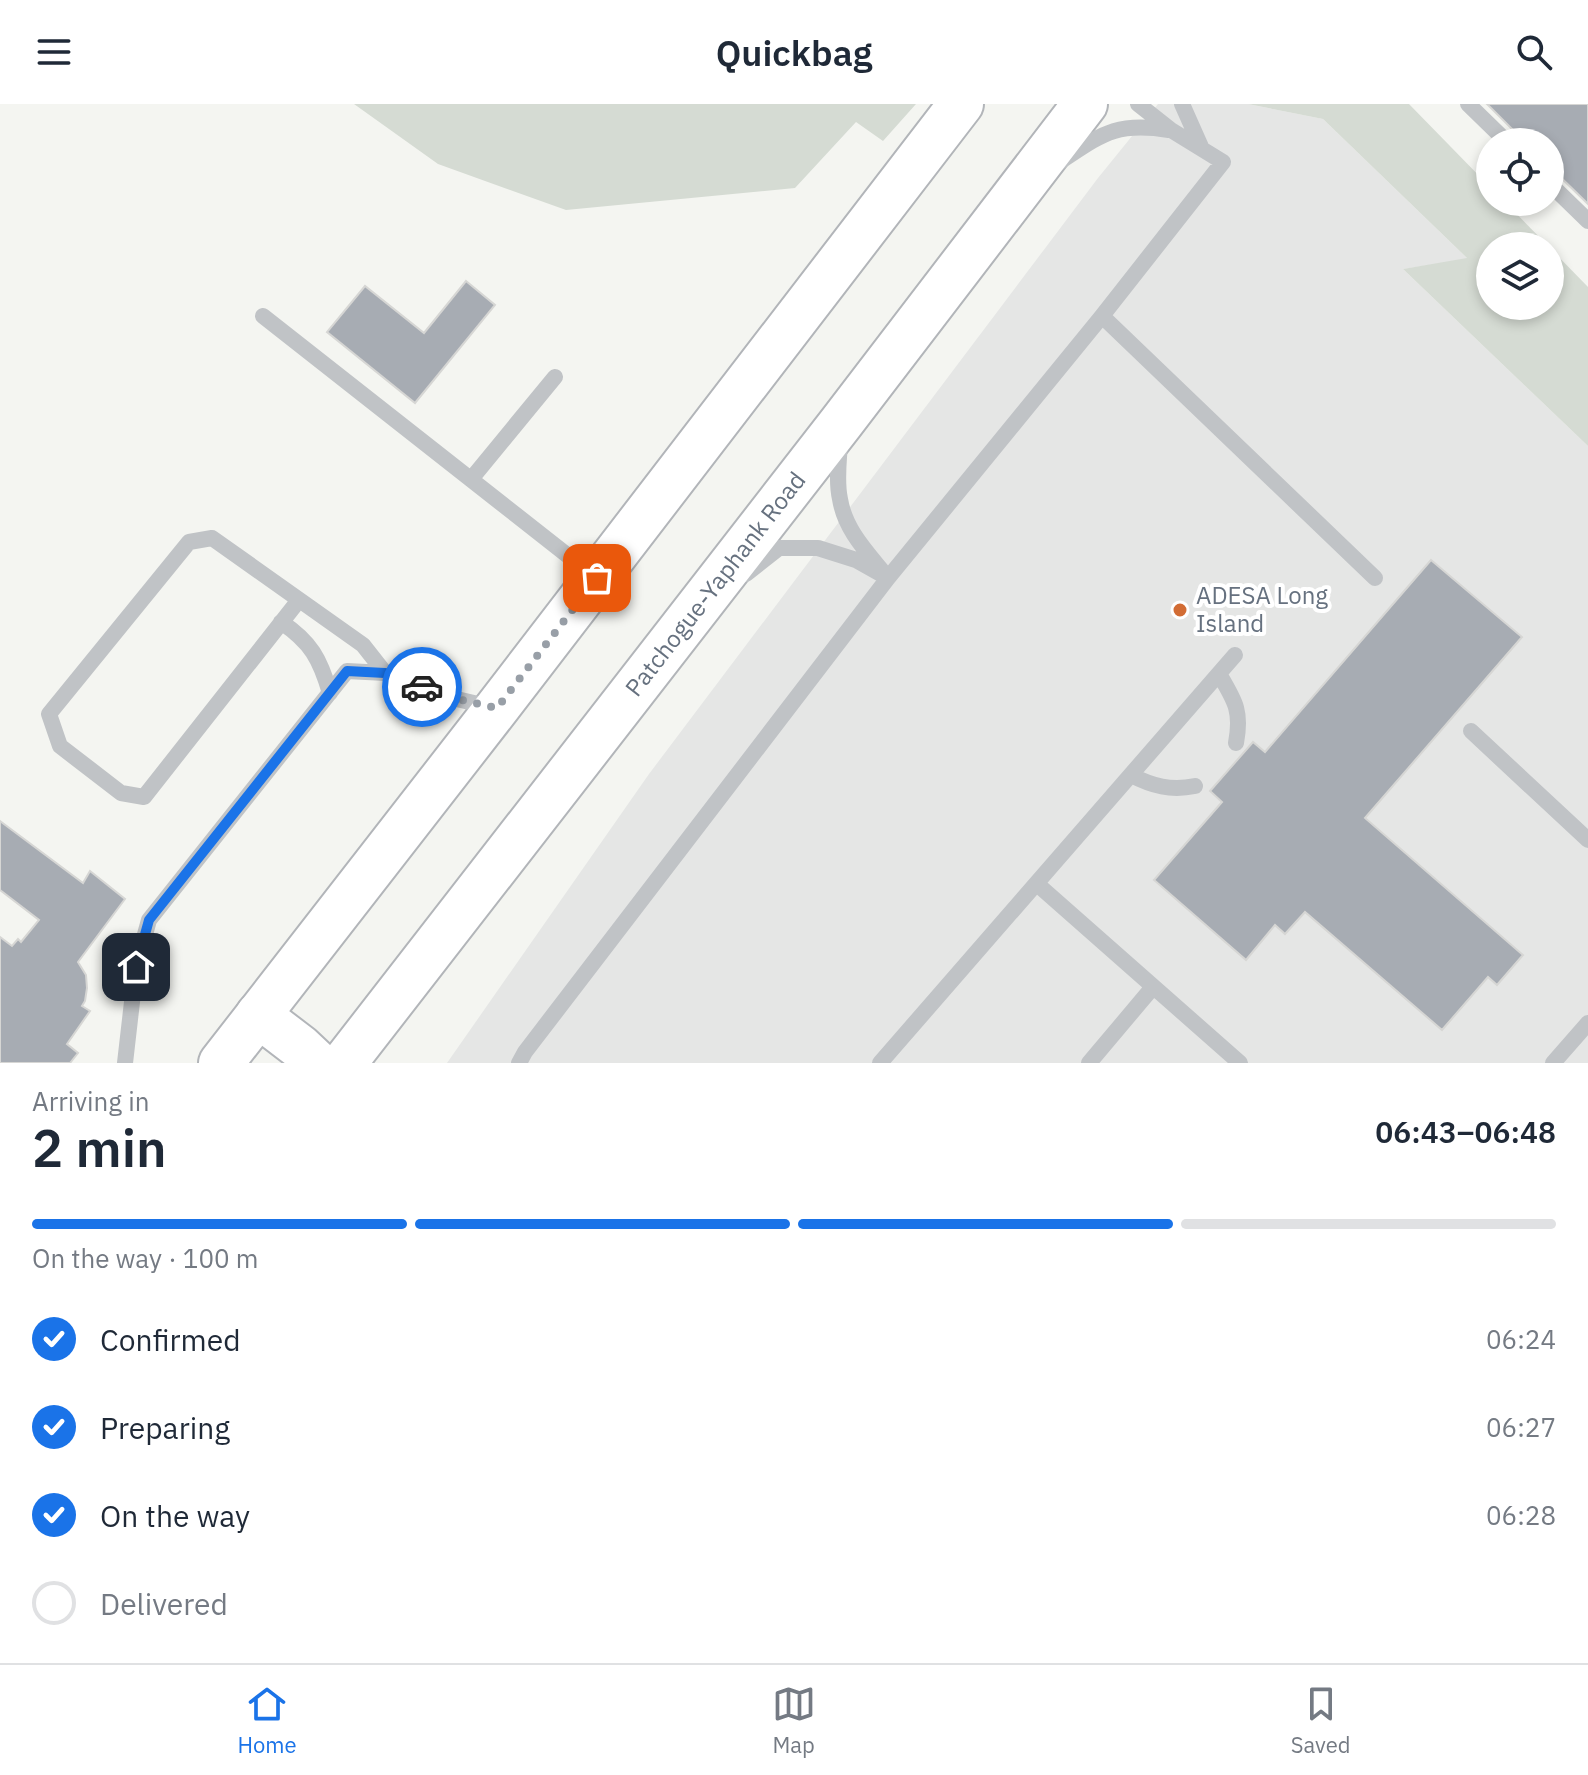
<!DOCTYPE html>
<meta charset="utf-8">
<style>
:root{--surface:#fff;--page:#f6f6f7;--text:#1f2937;--muted:#747a83;--line:#e0e1e3;--accent:#1a73e8}
body{margin:0;font-family:"IBM Plex Sans",sans-serif;background:var(--page);color:var(--text);height:100vh;display:flex;flex-direction:column;font-size:30px;white-space:nowrap}
*{box-sizing:border-box;margin:0}
p{font-size:26px;color:var(--muted)}
.icon{flex:none;width:44px;height:44px;fill:none;stroke:currentColor;stroke-width:2;stroke-linecap:round;stroke-linejoin:round}
.map{position:relative;height:959px;overflow:hidden}
.panel{display:flex;flex-direction:column;background:var(--surface);flex:1}
.panel>*{flex:none}
.fabs{position:absolute;left:1476px;top:24px;display:grid;gap:16px}
.fabs a{display:grid;place-items:center;width:88px;height:88px;border-radius:50%;background:var(--surface);box-shadow:0 4px 12px #0003;font-size:40px}
.pin{position:absolute;display:grid;place-items:center;width:68px;height:68px;color:#fff;margin:-34px;border-radius:16px;box-shadow:0 4px 12px #0006}
.courier{position:absolute;display:grid;place-items:center;width:80px;height:80px;margin:-40px;border:6px solid #1a73e8;border-radius:50%;background:#fff;color:#222;box-shadow:0 2px 10px #0007}
.head em{font-style:normal;font-weight:600}
.head div{display:flex;flex-direction:column-reverse}
.head{display:flex;align-items:center;justify-content:space-between;height:136px;padding:0 32px}
h1{font-size:52px;font-weight:600;line-height:60px}
.bar{display:grid;grid-template-columns:repeat(4,1fr);gap:12px 8px;align-content:center;height:96px;padding:0 32px}
.bar i{height:10px;border-radius:6px;background:var(--line)}
.bar .selected{background:var(--accent)}
.bar p{grid-column:span 4}
ol{padding:0 32px;list-style:none}
li{display:flex;align-items:center;gap:24px;height:88px}
li p{margin-inline-start:auto}
li .icon{padding:8px;border-radius:50%;background:var(--accent);color:#fff;stroke-width:4}
li:last-child{color:var(--muted)}
li i{width:44px;height:44px;border:4px solid var(--line);border-radius:50%}
header{display:flex;justify-content:space-between;align-items:center;height:104px;padding:0 32px;background:var(--surface);font-size:36px;font-weight:600}
.menu{display:flex;justify-content:space-around;align-items:center;height:112px;border-top:2px solid var(--line);background:var(--surface);font-size:22px;color:var(--muted)}
.menu a{display:grid;justify-items:center;gap:4px}
.menu .selected{color:var(--accent)}
.map>svg:first-child{display:block}
.built{fill:#e5e6e5}
.green{fill:#d5dbd3}
.building{fill:#a7acb3;stroke:#d6d6d4;stroke-width:2}
.lines{fill:none;stroke-linecap:round;stroke-linejoin:round}
.primary-casing{stroke:#b2b5b9;stroke-width:48}
.service{stroke:#c0c3c6;stroke-width:16}
.primary{stroke:#fff;stroke-width:44}
.done{stroke:#989fa7;stroke-width:8;stroke-dasharray:0 14.4}
.route{stroke:#1a73e8;stroke-width:10}
.poi-dot{fill:#d26c34;stroke:#fff;stroke-width:3}
.labels{text-anchor:middle;stroke-width:8;stroke-linejoin:round;paint-order:stroke}
.street-label{font-size:24px;fill:#66717f;stroke:#fff}
.poi-label{font-size:24px;fill:#66717f;stroke:#fff;text-anchor:start}
</style>
<header><svg class="icon" aria-label="menu" viewBox="0 0 24 24"><path d="M4 6h16M4 12h16M4 18h16"/></svg>Quickbag<svg class="icon" aria-label="search" viewBox="0 0 24 24"><circle cx="10" cy="10" r="6"/><path d="M15 15l6 6"/></svg></header>
<div class="map">
<svg width="1588" height="959" viewBox="0 0 1588 959">
<rect width="100%" height="100%" fill="#f4f5f1"/>
<path class="built" d="M1158 0H1248L1323 15 1468 155 1403 165 1588 342V959H447L649 670 1098 74Z"/>
<path class="green" d="M354 0H916L883 37 856 18 795 84 566 106 438 60Z
M1248 0H1409L1490 83V98H1505L1548 142H1490V202H1550V144L1588 183V342L1403 165 1467 154 1323 15Z"/>
<path class="building" d="M1487 0H1588V100L1550 63V38H1525Z
M466 177 495 201 415 299 327 228 365 182 424 229Z
M1431 456 1522 533 1365 714 1523 851 1497 881 1488 873 1442 926 1305 808 1285 830 1275 821 1246 856 1154 776 1222 698 1210 687 1253 638 1265 648Z
M0 717 83 779 90 767 125 795 78 858 86 871 87 884 85 897 82 902 90 907 67 940 78 949 70 959H0V833L12 842 18 835 21 838 39 816 0 786Z"/>
<g class="lines">
<defs>
<g id="primary">
<path d="M258 911 300 943 317 959"/>
<path d="M221 959 497 604 961 0"/>
<path id="s1" d="M344 959 841 319 1085 0"/>
</g>
</defs>
<use href="#primary" class="primary-casing"/>
<path class="service" d="M1182 0 1202 45
M1468 0 1507 38
M1058 59C1101 31 1115 17 1169 26
M1550 80 1588 117
M263 212 595 473
M1102 212 1375 474
M472 374 555 273
M746 470 779 444H818L856 456 888 474C869 450 845 427 840 395 836 377 839 357 840 339
M299 496 144 693 121 689 60 642 49 610 189 438 212 434 363 541 385 569
M281 518C311 538 320 555 330 589
M1219 570C1235 597 1242 607 1236 639
M1471 627 1588 736
M1131 671C1152 682 1171 687 1195 682
M1037 780 1240 959
M125 959 136 863 149 816 347 567 385 569 448 593 491 603
M519 959 525 948 888 474 1102 212 1223 58 1171 26 1138 0
M880 959 1235 551
M1089 959 1153 883
M1553 959 1588 919"/>
<use href="#primary" class="primary"/>
</g>
<g class="lines">
<path class="done" d="M422 583 448 593 497 604 597 474"/>
<path class="route" d="M136 863 149 816 347 567 385 569 422 583"/>
</g>
<circle class="poi-dot" cx="1180" cy="506" r="8"/>
<g class="labels">
<g class="street-label">
<text dy="8" stroke="none"><textPath href="#s1" startOffset="606">Patchogue-Yaphank Road</textPath></text>
</g>
<g class="poi-label">
<text x="1196" y="500">ADESA Long<tspan x="1196" dy="28">Island</tspan></text>
</g>
</g>
</svg>
<div class="fabs">
<a><svg class="icon" aria-label="locate" viewBox="0 0 24 24"><circle cx="12" cy="12" r="6"/><path d="M12 2v4M12 18v4M2 12h4M18 12h4"/></svg></a>
<a><svg class="icon" aria-label="layers" viewBox="0 0 24 24"><path d="M12 4l9 5-9 5-9-5zM3 14l9 5 9-5"/></svg></a>
</div>
<div class="pin" style="left:597px;top:474px;background:#ea580c"><svg class="icon" aria-label="bag" viewBox="0 0 24 24"><path d="M5 8h14l-1 12H6zM9 8a3 3 0 0 1 6 0"/></svg></div>
<div class="pin" style="left:136px;top:863px;background:#1f2937"><svg class="icon" aria-label="home" viewBox="0 0 24 24"><path d="M3 11l9-7 9 7M6 9v11h12V9"/></svg></div>
<div class="courier" style="left:422px;top:583px"><svg class="icon" aria-label="car" viewBox="0 0 24 24"><path d="M5 17H2v-5l4-1 3-4h7l3 4 3 1v5h-3M9 17h6M6 11h13"/><circle cx="7" cy="17" r="2"/><circle cx="17" cy="17" r="2"/></svg></div>
</div>
<section class="panel">
<div class="head"><div><h1>2 min</h1><p>Arriving in</p></div><em>06:43–06:48</em></div>
<div class="bar"><i class="selected"></i><i class="selected"></i><i class="selected"></i><i></i><p>On the way · 100 m</p></div>
<ol>
<li><svg class="icon" aria-label="check" viewBox="0 0 24 24"><path d="M5 12l5 5 9-10"/></svg>Confirmed<p>06:24</p></li>
<li><svg class="icon" aria-label="check" viewBox="0 0 24 24"><path d="M5 12l5 5 9-10"/></svg>Preparing<p>06:27</p></li>
<li><svg class="icon" aria-label="check" viewBox="0 0 24 24"><path d="M5 12l5 5 9-10"/></svg>On the way<p>06:28</p></li>
<li><i></i>Delivered</li>
</ol>
</section>
<nav class="menu">
<a class="selected"><svg class="icon" aria-label="home" viewBox="0 0 24 24"><path d="M3 11l9-7 9 7M6 9v11h12V9"/></svg>Home</a>
<a><svg class="icon" aria-label="map" viewBox="0 0 24 24"><path d="M3 6l6-2 6 2 6-2v14l-6 2-6-2-6 2zM9 4v14M15 6v14"/></svg>Map</a>
<a><svg class="icon" aria-label="saved" viewBox="0 0 24 24"><path d="M7 4h10v16l-5-4-5 4z"/></svg>Saved</a>
</nav>
